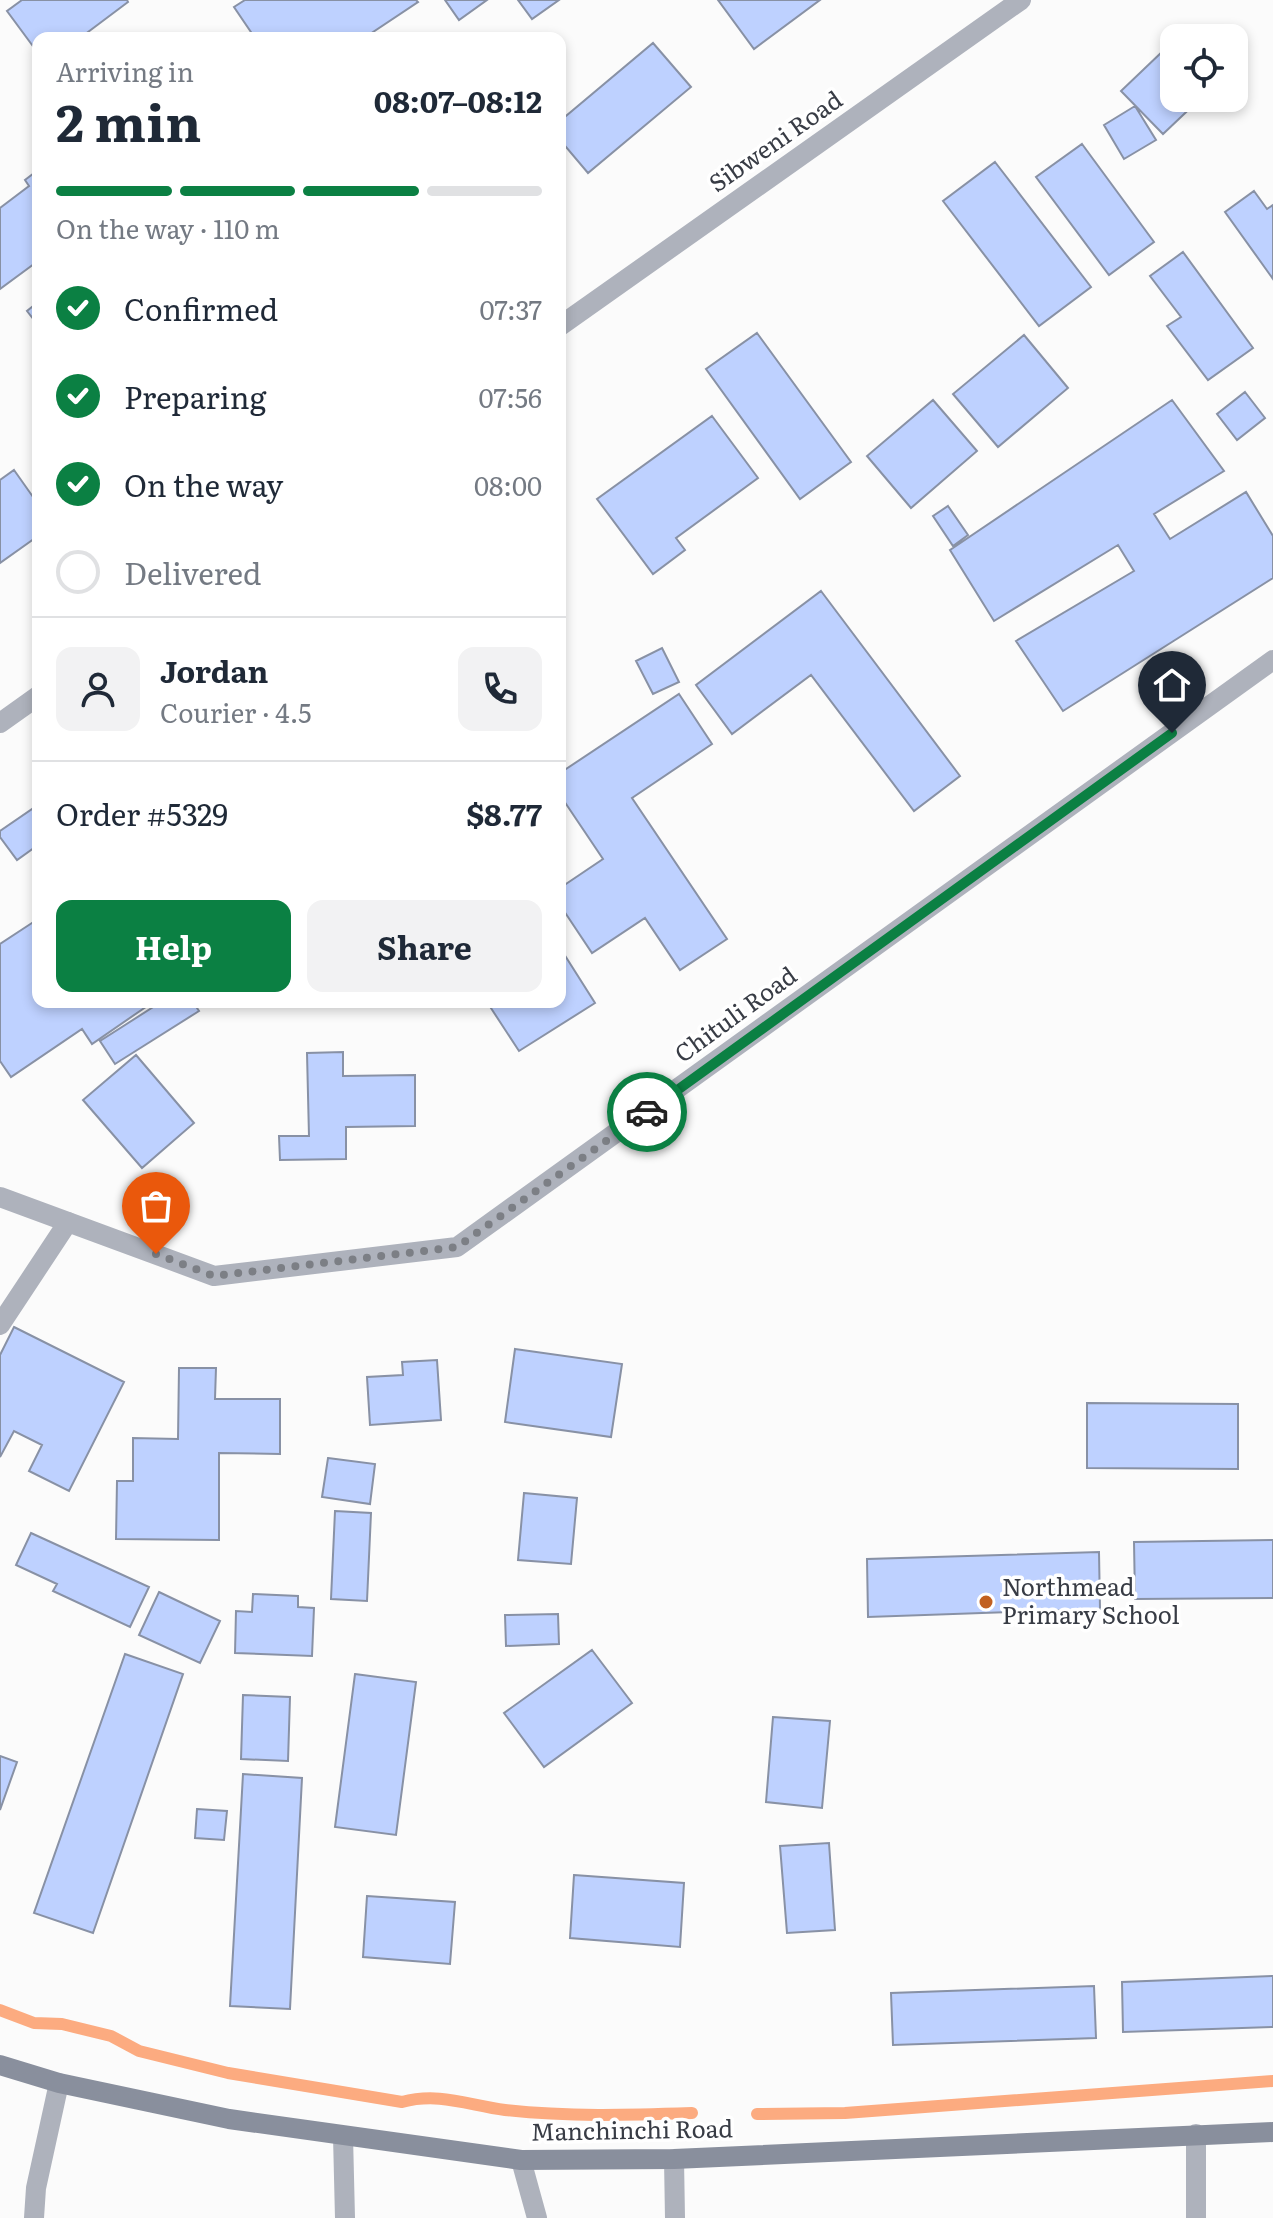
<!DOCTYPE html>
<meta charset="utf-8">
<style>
:root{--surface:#fff;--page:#f2f2f3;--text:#1f2937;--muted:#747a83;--line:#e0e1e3;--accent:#0b8043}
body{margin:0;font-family:Literata,serif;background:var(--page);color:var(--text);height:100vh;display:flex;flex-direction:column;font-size:30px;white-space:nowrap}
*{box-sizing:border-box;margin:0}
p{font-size:26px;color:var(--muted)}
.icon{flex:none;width:44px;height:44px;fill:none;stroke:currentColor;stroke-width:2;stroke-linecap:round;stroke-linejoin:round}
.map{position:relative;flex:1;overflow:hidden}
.sheet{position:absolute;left:32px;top:32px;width:534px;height:976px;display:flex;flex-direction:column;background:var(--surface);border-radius:16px;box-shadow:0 4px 12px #0003}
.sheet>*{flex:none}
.tools{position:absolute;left:1160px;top:24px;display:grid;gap:16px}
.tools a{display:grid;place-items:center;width:88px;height:88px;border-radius:16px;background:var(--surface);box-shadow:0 4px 12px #0003;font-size:40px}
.pin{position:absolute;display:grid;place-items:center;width:68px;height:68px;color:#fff;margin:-82px -34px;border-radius:50% 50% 50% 0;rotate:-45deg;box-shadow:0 0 8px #0007}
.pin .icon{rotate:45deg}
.courier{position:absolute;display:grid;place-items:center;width:80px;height:80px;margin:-40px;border:6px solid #0b8043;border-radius:50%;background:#fff;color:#222;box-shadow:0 2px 10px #0007}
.headline em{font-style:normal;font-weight:700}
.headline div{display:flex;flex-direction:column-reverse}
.headline{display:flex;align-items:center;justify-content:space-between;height:136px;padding:0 24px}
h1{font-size:52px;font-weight:700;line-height:60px}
.bar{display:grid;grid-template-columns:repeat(4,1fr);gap:12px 8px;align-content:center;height:96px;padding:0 24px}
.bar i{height:10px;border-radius:6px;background:var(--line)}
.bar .selected{background:var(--accent)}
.bar p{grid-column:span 4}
.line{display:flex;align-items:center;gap:20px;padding:0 24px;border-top:2px solid var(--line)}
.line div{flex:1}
.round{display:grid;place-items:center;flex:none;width:84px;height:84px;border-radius:16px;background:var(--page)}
ol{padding:0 24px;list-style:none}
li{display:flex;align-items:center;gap:24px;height:88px}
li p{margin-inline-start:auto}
li .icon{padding:8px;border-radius:50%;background:var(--accent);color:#fff;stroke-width:4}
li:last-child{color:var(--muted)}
li i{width:44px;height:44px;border:4px solid var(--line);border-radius:50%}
.action{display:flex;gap:16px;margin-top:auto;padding:16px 24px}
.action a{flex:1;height:92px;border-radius:16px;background:var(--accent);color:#fff;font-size:32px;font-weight:700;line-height:92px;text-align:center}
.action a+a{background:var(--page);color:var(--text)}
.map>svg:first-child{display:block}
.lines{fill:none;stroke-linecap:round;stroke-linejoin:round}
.stream{stroke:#fcab80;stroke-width:12}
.building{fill:#bed1ff;stroke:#8891a5;stroke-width:2}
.service{stroke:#aeb2bc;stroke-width:20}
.minor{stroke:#aeb2bc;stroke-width:20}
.secondary{stroke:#898f9d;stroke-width:20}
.done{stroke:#7c7f85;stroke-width:8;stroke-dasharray:0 14.4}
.route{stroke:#0b8043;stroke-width:10}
.poi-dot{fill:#c16021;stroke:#fff;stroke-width:3}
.labels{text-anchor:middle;stroke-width:7;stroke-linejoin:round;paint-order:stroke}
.street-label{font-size:24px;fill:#383c45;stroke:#fff}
.poi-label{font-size:24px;fill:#383c45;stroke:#fff;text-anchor:start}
</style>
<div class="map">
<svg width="1273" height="2218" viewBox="0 0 1273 2218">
<rect width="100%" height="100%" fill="#fbfbfb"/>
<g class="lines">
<path class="stream" d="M0 2010 34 2023 62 2024 111 2036 139 2051 228 2073 402 2102C439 2092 468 2105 505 2110 567 2117 630 2115 692 2113
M757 2114 845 2113 1273 2081"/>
</g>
<path class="building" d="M22 0H127L128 2 80 38H38V53L7 11Z
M245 0H416L418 2 364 38H255L234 7Z
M445 0H487L459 20Z
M518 0H559L532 19Z
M718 0H820L754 49Z
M653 43 691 87 588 173 560 140V121Z
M1164 50 1174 61V98H1201L1163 134 1121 91Z
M1135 106 1156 140 1124 159 1104 125Z
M1082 144 1154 242 1109 275 1036 177Z
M995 162 1091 287 1039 326 943 201Z
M38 170V261L0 289V208L29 186 25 180Z
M1254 191 1267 209 1273 205V279L1225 212Z
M1183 252 1253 348 1208 380 1167 326 1181 317 1150 276Z
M38 302V325L27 311Z
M757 333 851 462 800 499 706 369Z
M1024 335 1068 388 998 447 953 394Z
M1245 392 1265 418 1237 440 1217 414Z
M933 400 977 451 911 508 867 456Z
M1172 400 1224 471 1154 514 1170 539 1246 492 1273 536V578L1063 711 1016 641 1134 571 1118 545 994 621 950 550Z
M712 416 758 478 676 538 685 550 653 574 597 499Z
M14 470 38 504V536L0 563V480Z
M948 506 968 535 953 546 933 516Z
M821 591 960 776 914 811 811 675 732 734 696 685Z
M662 648 679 682 653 694 636 661Z
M679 694 712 744 632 798 727 939 680 970 645 918 592 953 560 905V888L603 859 560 795V773Z
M38 805V845L17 860 0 837V831Z
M38 919V1002H153L92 1044 82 1029 11 1077 0 1061V944Z
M564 954 595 1003 519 1051 487 1002H560V956Z
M161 1002H193L199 1011 115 1064 100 1041Z
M343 1052V1076L415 1075V1126L346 1127V1159L280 1160 279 1136H309L307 1053Z
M136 1055 194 1123 142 1168 83 1100Z
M14 1327 124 1382 69 1491 29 1471 42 1445 14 1431 0 1457V1355Z
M515 1349 622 1364 611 1437 505 1422Z
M437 1360 441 1420 370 1425 367 1377 403 1375 402 1362Z
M179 1368H216L215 1399H280V1454L219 1453V1540L116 1539 117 1481H133V1438L178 1439Z
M1087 1403 1238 1404V1469L1087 1468Z
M328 1458 375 1464 370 1504 322 1497Z
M524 1493 577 1498 571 1564 518 1560Z
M335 1511 371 1513 367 1601 331 1599Z
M31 1533 149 1587 130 1627 53 1591 57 1584 16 1565Z
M1273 1540V1598L1135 1599 1134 1542Z
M1099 1552 1100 1609 868 1617 867 1559Z
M159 1592 220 1621 200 1663 139 1635Z
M253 1594 298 1596V1607L314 1608 312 1656 235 1653 236 1611 252 1612Z
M558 1614 559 1644 506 1646 505 1615Z
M592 1650 632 1703 544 1767 504 1713Z
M125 1654 183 1674 93 1933 34 1913Z
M355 1674 416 1682 396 1835 335 1827Z
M243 1695 290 1697 288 1761 241 1759Z
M773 1717 830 1721 822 1808 766 1802Z
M0 1756 17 1762 0 1810Z
M243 1774 302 1778 290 2009 230 2006Z
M197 1809 227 1811 224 1840 195 1838Z
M829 1843 835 1930 787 1933 780 1846Z
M574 1875 684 1883 680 1947 570 1938Z
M367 1896 455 1902 450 1964 363 1957Z
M1273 1976V2027L1123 2032 1122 1982Z
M1094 1986 1096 2038 893 2045 891 1993Z"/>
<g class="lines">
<path class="service" d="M0 1325 68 1222
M1196 2134V2218
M343 2136 345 2218
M521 2160 537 2218
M34 2218 36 2188 59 2083"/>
<path class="minor" d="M560 326 1021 0
M0 723 38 696
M0 1197 214 1276 457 1247 1273 660
M674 2159 675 2218"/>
<path class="secondary" d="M0 2065 59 2083 229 2119 521 2160 674 2159 1273 2132"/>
</g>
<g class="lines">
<path class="done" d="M156 1254 214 1276 457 1247 647 1112"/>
<path class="route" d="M647 1112 1172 733"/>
</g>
<circle class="poi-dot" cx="986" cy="1602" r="8"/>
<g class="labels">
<g class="street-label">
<text transform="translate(776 142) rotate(-35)" y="8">Sibweni Road</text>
<text transform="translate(736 1015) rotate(-36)" y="8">Chituli Road</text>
<text transform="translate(632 2131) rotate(-1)" y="8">Manchinchi Road</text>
</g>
<g class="poi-label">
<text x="1002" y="1596">Northmead<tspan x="1002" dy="28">Primary School</tspan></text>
</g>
</g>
</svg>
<div class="tools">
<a><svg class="icon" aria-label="locate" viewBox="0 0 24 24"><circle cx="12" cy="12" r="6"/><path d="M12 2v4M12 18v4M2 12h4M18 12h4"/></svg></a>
</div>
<div class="pin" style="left:156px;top:1254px;background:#ea580c"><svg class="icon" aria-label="bag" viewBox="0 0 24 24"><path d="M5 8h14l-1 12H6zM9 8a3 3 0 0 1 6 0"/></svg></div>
<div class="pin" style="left:1172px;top:733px;background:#1f2937"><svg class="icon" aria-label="home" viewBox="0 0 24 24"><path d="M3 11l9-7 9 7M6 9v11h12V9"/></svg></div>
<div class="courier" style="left:647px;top:1112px"><svg class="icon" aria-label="car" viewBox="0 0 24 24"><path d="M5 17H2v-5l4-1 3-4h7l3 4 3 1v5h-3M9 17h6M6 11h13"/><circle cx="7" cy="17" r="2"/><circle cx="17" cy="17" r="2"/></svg></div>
<section class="sheet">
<div class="headline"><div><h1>2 min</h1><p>Arriving in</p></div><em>08:07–08:12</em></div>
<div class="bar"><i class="selected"></i><i class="selected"></i><i class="selected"></i><i></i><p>On the way · 110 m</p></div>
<ol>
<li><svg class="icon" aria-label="check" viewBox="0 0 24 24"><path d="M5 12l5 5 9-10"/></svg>Confirmed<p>07:37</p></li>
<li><svg class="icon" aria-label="check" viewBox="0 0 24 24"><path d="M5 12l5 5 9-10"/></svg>Preparing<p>07:56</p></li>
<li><svg class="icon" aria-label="check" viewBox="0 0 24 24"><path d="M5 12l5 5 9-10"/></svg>On the way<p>08:00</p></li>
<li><i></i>Delivered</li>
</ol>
<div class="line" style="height:144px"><a class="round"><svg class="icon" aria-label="person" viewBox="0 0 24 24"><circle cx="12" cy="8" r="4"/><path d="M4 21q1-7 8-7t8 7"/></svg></a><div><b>Jordan</b><p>Courier · 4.5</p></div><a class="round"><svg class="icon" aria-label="phone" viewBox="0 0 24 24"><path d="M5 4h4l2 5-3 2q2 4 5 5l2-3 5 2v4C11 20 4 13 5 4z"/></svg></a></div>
<div class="line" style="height:104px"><div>Order #5329</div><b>$8.77</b></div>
<div class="action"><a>Help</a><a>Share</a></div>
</section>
</div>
